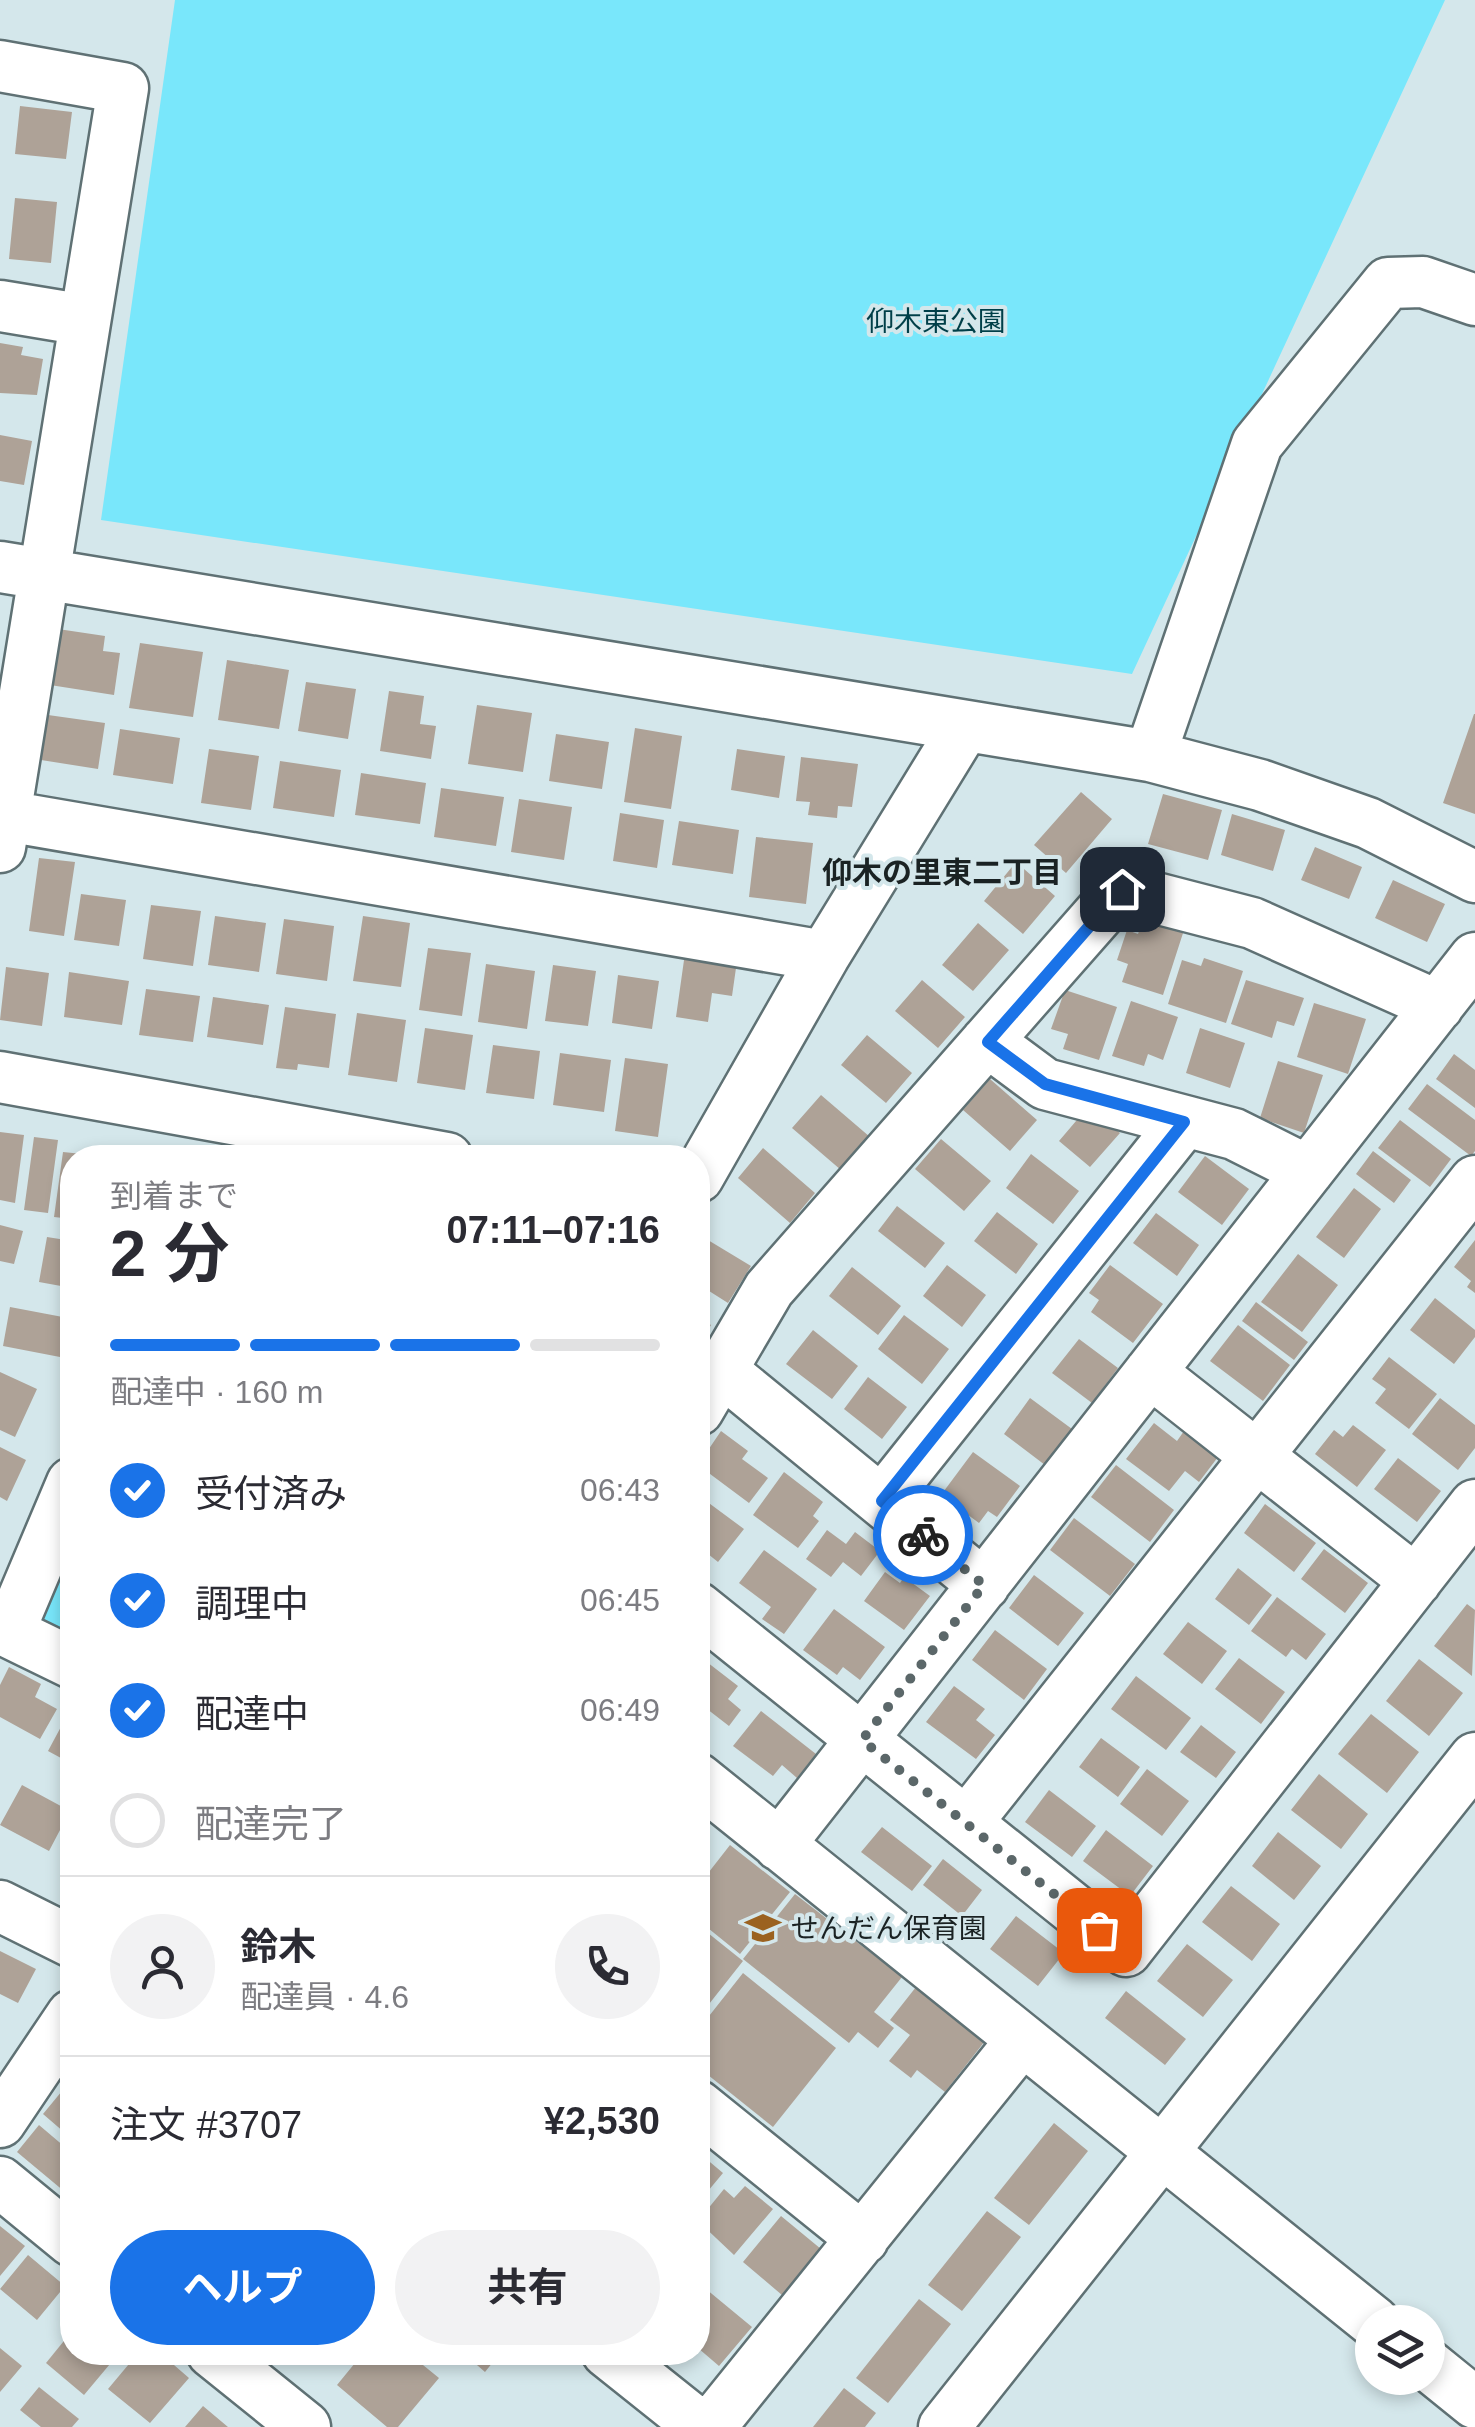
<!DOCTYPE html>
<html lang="ja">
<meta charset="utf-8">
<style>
:root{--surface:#fff;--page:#f2f2f3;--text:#2b2b33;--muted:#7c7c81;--line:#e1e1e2;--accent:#1a73e8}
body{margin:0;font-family:Arial,"Noto Sans JP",sans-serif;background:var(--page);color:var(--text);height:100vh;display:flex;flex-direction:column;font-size:38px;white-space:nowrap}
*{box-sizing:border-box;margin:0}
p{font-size:32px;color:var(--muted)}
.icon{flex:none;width:55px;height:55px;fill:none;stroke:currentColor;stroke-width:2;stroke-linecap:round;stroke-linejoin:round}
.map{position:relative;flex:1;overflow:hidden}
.drawer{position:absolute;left:60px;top:1145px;width:650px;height:1220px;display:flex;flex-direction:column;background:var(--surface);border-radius:40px;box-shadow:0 5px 15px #0003}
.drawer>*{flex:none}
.tools{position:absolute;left:1355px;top:2305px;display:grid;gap:20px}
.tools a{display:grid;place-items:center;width:90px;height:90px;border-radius:50%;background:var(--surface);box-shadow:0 5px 15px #0003;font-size:50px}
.pin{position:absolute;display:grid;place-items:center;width:85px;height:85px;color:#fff;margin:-42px;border-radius:20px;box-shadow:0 5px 15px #0006}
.courier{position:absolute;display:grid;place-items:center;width:100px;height:100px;margin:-50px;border:8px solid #1a73e8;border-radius:50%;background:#fff;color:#222;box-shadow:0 2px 12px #0007}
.headline em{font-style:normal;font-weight:700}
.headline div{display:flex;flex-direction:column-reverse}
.headline{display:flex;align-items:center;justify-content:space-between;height:170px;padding:0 50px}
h1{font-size:65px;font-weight:700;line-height:75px}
.bar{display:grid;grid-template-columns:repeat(4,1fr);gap:15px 10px;align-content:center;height:120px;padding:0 50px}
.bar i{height:12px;border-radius:8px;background:var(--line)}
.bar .active{background:var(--accent)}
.bar p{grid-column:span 4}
.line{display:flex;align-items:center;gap:25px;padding:0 50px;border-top:2px solid var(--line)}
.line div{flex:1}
.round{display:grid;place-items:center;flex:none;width:105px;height:105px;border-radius:52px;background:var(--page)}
ol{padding:0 50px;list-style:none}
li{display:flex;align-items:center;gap:30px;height:110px}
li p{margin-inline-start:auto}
li .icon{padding:10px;border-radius:50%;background:var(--accent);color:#fff;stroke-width:4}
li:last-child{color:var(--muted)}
li i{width:55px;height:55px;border:5px solid var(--line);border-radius:50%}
.action{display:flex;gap:20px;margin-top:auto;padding:20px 50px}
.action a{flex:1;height:115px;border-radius:60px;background:var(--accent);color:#fff;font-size:40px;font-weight:700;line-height:115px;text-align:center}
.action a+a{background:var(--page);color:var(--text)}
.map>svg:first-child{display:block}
.green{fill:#79e7fb}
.building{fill:#aea297}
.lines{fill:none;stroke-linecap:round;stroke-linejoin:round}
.minor-casing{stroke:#5f7174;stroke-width:55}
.minor{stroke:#fff;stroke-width:50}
.done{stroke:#5b6769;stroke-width:10;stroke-dasharray:0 18}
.route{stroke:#1a73e8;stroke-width:12}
.labels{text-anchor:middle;stroke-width:8;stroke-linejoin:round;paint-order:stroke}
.park-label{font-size:28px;fill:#003f48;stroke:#d4e7eb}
.poi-label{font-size:28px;fill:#1a2223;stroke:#d4e7eb;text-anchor:start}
.neighbourhood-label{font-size:30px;font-weight:bold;fill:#1a2223;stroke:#d4e7eb}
</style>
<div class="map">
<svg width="1475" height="2427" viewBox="0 0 1475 2427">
<rect width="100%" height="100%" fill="#d4e7eb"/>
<path class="green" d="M175 0H1445L1132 674 101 520Z
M72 1522V1641L31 1619Z"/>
<path class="building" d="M20 106 72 112 66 159 15 154Z
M15 198 57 202 51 263 9 259Z
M0 343 23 347 21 355 43 359 37 395 0 393Z
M0 435 32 441 24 485 0 481Z
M58 629 105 636 103 651 120 653 114 695 50 685Z
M140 643 203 652 193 717 129 708Z
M227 660 289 670 279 729 218 720Z
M306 682 356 689 348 739 298 731Z
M389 691 424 696 420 724 436 726 431 759 380 751Z
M477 705 532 713 523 772 468 764Z
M1474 714H1475V814L1443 803Z
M48 715 105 723 98 769 41 760Z
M635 728 682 736 671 809 624 802Z
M120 729 180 738 173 784 113 775Z
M556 734 609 742 602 789 549 781Z
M209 749 259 756 251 810 201 803Z
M737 749 785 756 779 798 731 790Z
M801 757 858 764 852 807 838 806 837 818 808 815 810 802 796 801Z
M280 761 341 770 334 817 273 808Z
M361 773 426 783 420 824 355 815Z
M441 788 504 797 496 846 434 837Z
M1081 792 1112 819 1066 873 1034 845Z
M1163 794 1222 810 1208 860 1148 844Z
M519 799 572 807 564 860 511 852Z
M620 813 664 820 657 868 613 861Z
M1232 814 1285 830 1273 871 1221 855Z
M679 821 739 830 733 874 672 865Z
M756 837 813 843 806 904 749 897Z
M1315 847 1362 867 1349 899 1301 880Z
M39 858 75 862 64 936 29 931Z
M1016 862 1055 896 1023 934 984 901Z
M1393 880 1445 904 1427 942 1375 918Z
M81 894 126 900 119 946 74 940Z
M151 905 201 911 193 966 143 959Z
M215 916 266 923 259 972 208 965Z
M363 916 410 923 401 987 353 981Z
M1144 917 1184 930 1163 995 1122 982 1128 964 1117 960 1127 930 1138 934Z
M284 919 334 926 327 981 276 974Z
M978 923 1009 950 973 991 942 965Z
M428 948 471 953 462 1016 419 1010Z
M685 953 737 961 732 996 712 993 708 1022 676 1017Z
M1204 958 1243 971 1226 1023 1168 1004 1182 960 1201 966Z
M486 964 535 971 527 1029 478 1022Z
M553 965 596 971 588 1026 545 1021Z
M6 967 49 973 42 1026 0 1020Z
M69 972 129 981 122 1025 64 1017Z
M618 975 659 981 652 1029 612 1023Z
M922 980 965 1017 938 1048 895 1011Z
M1246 980 1304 998 1294 1026 1277 1021 1272 1038 1231 1024Z
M146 989 200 996 193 1042 139 1035Z
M1065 990 1117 1007 1099 1060 1063 1049 1068 1034 1051 1029Z
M213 997 269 1005 263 1045 207 1037Z
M1131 1001 1178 1017 1163 1060 1148 1054 1144 1066 1112 1056Z
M1314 1003 1366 1019 1348 1074 1297 1057Z
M285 1007 336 1014 329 1068 298 1064 297 1070 276 1068Z
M357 1013 406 1020 397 1082 348 1075Z
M425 1028 473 1035 465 1090 417 1083Z
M1200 1028 1245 1043 1230 1088 1186 1073Z
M867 1035 912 1073 886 1103 841 1065Z
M493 1045 540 1051 534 1099 486 1093Z
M560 1053 611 1060 604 1112 553 1105Z
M1454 1054 1475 1070V1108L1436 1079Z
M625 1058 668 1064 658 1137 615 1131Z
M1278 1061 1323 1075 1304 1133 1260 1118Z
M990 1079 1037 1120 1010 1151 963 1110Z
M1427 1084 1475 1120V1151L1471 1156 1408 1109Z
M821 1095 870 1137 841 1170 792 1128Z
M1096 1113 1120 1133 1090 1167 1059 1141 1082 1114Z
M1400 1120 1451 1159 1430 1187 1378 1148Z
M0 1132 24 1135 15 1203 0 1200Z
M34 1137 58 1140 48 1213 24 1210Z
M941 1139 991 1181 964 1211 915 1169Z
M763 1148 815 1193 790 1223 738 1178Z
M1373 1151 1411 1180 1394 1203 1356 1174Z
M63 1152 92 1155 72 1158V1219L54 1217Z
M1031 1154 1079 1191 1053 1224 1006 1188Z
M1205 1156 1249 1189 1222 1225 1178 1192Z
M1354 1188 1381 1209 1344 1258 1316 1237Z
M897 1206 945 1243 925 1268 878 1231Z
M997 1212 1038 1244 1016 1274 974 1241Z
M1156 1213 1199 1245 1177 1276 1133 1243Z
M0 1225 23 1231 14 1264 0 1261Z
M698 1234 751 1266 728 1303 698 1284Z
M47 1237 72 1241V1288L39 1282Z
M1475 1240V1293L1467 1287 1471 1281 1454 1267Z
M1298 1254 1338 1285 1302 1332 1261 1302Z
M947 1265 986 1295 962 1327 923 1296Z
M1110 1265 1163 1304 1133 1343 1091 1312 1099 1300 1089 1293Z
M852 1267 901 1306 878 1335 829 1296Z
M1435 1298 1475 1330V1337L1454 1364 1410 1330Z
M1256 1302 1308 1342 1294 1360 1242 1321Z
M10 1307 68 1318 60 1357 3 1346Z
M904 1315 949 1349 922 1384 878 1349Z
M698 1317 711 1325 698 1348Z
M1238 1325 1290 1365 1263 1401 1210 1361Z
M813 1330 858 1366 832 1399 786 1364Z
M1079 1339 1118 1368 1092 1403 1052 1373Z
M1389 1357 1437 1394 1409 1429 1375 1403 1386 1389 1372 1379Z
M0 1372 37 1389 15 1437 0 1430Z
M868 1377 907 1407 882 1439 844 1409Z
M1030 1398 1072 1429 1045 1465 1004 1434Z
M1440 1398 1475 1425V1448L1458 1470 1412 1434Z
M1154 1423 1177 1441 1184 1431 1218 1457 1199 1482 1185 1471 1169 1491 1126 1459Z
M1353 1425 1386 1450 1357 1487 1315 1454 1334 1430 1343 1437Z
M721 1431 748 1451 742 1459 768 1478 749 1503 698 1465Z
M0 1447 26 1460 7 1501 0 1497Z
M973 1452 1020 1486 997 1517 988 1511 979 1523 941 1495Z
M1398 1458 1441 1491 1417 1522 1374 1489Z
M1116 1465 1174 1510 1150 1542 1091 1497Z
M784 1472 823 1502 813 1516 819 1521 798 1548 753 1515Z
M698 1495 744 1529 718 1562 698 1546Z
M1265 1504 1316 1543 1294 1572 1244 1533Z
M1074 1518 1135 1564 1110 1596 1050 1550Z
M827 1530 846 1544 855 1532 880 1551 861 1576 843 1562 831 1577 806 1559Z
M1324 1549 1368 1583 1345 1613 1301 1579Z
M764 1550 817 1589 784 1634 762 1619 771 1607 739 1583Z
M1238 1568 1272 1595 1249 1625 1215 1599Z
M885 1572 900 1583 904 1577 930 1596 904 1630 864 1601Z
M1034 1575 1084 1613 1058 1646 1009 1608Z
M1277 1597 1326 1634 1306 1660 1292 1649 1286 1657 1251 1631Z
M1467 1604 1475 1610 1472 1676 1434 1646Z
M834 1609 885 1647 860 1680 843 1667 837 1675 803 1650Z
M1188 1622 1227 1651 1202 1684 1163 1654Z
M995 1630 1047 1669 1024 1700 972 1660Z
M1239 1658 1285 1692 1261 1724 1215 1689Z
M703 1659 738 1686 728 1699 741 1710 729 1726 698 1702V1667Z
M1419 1659 1463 1693 1429 1736 1386 1701Z
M9 1667 41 1684 35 1697 57 1709 40 1739 0 1717V1685Z
M1136 1676 1191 1718 1166 1750 1111 1709Z
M954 1686 985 1709 976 1720 995 1735 976 1759 926 1722Z
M70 1710 72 1711V1764L48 1751Z
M761 1711 816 1754 797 1778 782 1765 773 1776 733 1746Z
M1371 1714 1419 1752 1387 1793 1338 1754Z
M1201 1725 1236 1752 1216 1778 1180 1752Z
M1101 1738 1140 1767 1118 1797 1079 1767Z
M1147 1769 1189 1801 1162 1836 1120 1804Z
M1319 1774 1368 1814 1341 1849 1291 1810Z
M22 1785 70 1811 49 1851 0 1825Z
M1049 1790 1096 1826 1072 1857 1025 1822Z
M882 1827 932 1866 912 1891 861 1852Z
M1106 1830 1153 1866 1130 1896 1083 1861Z
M1278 1832 1321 1866 1294 1900 1252 1866Z
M72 1837V1867L60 1860Z
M730 1845 790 1892 740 1954 698 1920V1886Z
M943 1859 982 1890 962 1916 923 1885Z
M1231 1886 1280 1924 1252 1961 1202 1922Z
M795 1894 902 1977 874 2012 894 2028 878 2048 858 2032 849 2043 743 1959Z
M1016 1916 1064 1953 1038 1986 990 1949Z
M698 1925 743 1961 698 2018Z
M1187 1944 1233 1980 1203 2017 1157 1981Z
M0 1951 36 1969 18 2003 0 1994Z
M743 1973 836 2048 773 2127 698 2067V2030Z
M916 1987 985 2041 945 2092 917 2070 911 2078 889 2061 910 2035 890 2020Z
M1126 1991 1186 2039 1165 2065 1105 2018Z
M62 2091 72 2100V2139L43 2114Z
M1054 2123 1088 2151 1029 2225 994 2198Z
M39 2125 72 2153V2183L65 2192 17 2152Z
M698 2152 723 2173 698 2203Z
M745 2186 773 2209 734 2255 698 2221 724 2189 734 2198Z
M987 2211 1021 2237 962 2311 928 2285Z
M781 2216 821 2249 782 2295 743 2262Z
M0 2226 25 2246 0 2276Z
M28 2255 65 2286 37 2320 0 2289Z
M706 2289 752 2327 719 2366 698 2348V2299Z
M919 2299 951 2324 888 2403 856 2378Z
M72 2331V2352H120L84 2395 46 2363Z
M0 2348 22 2366 0 2392Z
M139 2352H159L189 2378 150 2423 108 2389Z
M364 2352H407L439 2378 398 2427H387L337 2385Z
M462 2352H501L485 2372Z
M39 2387 79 2419 72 2427H41L20 2410Z
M844 2388 876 2413 865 2427H813Z
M203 2406 228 2427H185Z"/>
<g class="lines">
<defs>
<path id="minor" d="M0 66 123 88 0 847
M0 306 85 320
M0 567 1150 756 1260 785 1368 823 1475 877
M1150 756 1257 444 1388 283 1423 282 1475 300
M0 815 824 956
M987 1041 1045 1084 1234 1134 1308 1171
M0 1077 447 1158
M698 1177 824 956 965 726
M721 1370 984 1585
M1150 1372 1416 1581
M698 1410 769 1289 1121 889 1252 923 1438 1006
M882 1501 1184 1122
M698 1608 1126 1951 1475 1505
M0 1628 72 1663
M9 1632 72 1483
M698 1779 1374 2322
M966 1823 1475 1181
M779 1845 1475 958
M0 1906 72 1942
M698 2106 863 2239
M0 2122 72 2015
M0 2182 72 2241
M212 2352 305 2427
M607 2352 701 2427
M1428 2365 1475 2403
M710 2427 1022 2040
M944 2427 1475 1758"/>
</defs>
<use href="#minor" class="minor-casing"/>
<use href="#minor" class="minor"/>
</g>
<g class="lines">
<path class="done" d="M923 1535 984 1585 862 1740 1099 1930"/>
<path class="route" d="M923 1535 882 1501 1184 1122 1045 1084 988 1042 1122 889"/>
</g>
<defs>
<symbol id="school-bare" viewBox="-9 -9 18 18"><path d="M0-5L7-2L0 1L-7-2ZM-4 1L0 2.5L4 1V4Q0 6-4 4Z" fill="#9b6220" stroke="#d4e7eb" stroke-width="2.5" paint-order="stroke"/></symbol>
</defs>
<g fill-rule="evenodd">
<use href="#school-bare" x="738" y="1903" width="50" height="50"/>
</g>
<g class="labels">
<g class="park-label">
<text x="936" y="331">仰木東公園</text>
</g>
<g class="poi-label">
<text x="791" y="1938">せんだん保育園</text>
</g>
<g class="neighbourhood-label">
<text x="942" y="883">仰木の里東二丁目</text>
</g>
</g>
</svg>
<div class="tools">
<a><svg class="icon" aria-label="layers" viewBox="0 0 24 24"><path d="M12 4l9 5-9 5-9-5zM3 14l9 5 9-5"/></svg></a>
</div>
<div class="pin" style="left:1099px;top:1930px;background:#ea580c"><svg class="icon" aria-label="bag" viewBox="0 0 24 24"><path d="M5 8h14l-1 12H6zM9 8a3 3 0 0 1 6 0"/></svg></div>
<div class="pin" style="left:1122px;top:889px;background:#1f2937"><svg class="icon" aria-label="home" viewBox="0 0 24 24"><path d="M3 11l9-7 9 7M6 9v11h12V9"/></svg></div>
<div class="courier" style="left:923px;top:1535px"><svg class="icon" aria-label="bike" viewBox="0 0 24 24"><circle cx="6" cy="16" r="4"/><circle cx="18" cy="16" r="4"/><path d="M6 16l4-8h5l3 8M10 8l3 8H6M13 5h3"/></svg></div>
<section class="drawer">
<div class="headline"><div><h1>2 分</h1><p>到着まで</p></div><em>07:11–07:16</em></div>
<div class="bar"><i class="active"></i><i class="active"></i><i class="active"></i><i></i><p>配達中 · 160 m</p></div>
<ol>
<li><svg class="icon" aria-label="check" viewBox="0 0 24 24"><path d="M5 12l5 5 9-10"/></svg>受付済み<p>06:43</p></li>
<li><svg class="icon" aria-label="check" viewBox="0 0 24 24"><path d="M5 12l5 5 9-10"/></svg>調理中<p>06:45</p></li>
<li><svg class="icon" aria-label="check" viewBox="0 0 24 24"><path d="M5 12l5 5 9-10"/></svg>配達中<p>06:49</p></li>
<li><i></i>配達完了</li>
</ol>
<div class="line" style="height:180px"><a class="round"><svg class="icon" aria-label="person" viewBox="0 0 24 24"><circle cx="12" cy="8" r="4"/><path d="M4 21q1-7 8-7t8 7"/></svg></a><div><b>鈴木</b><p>配達員 · 4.6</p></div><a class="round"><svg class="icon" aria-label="phone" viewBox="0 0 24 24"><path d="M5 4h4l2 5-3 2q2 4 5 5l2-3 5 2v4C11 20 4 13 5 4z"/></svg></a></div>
<div class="line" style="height:130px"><div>注文 #3707</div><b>¥2,530</b></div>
<div class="action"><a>ヘルプ</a><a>共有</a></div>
</section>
</div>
